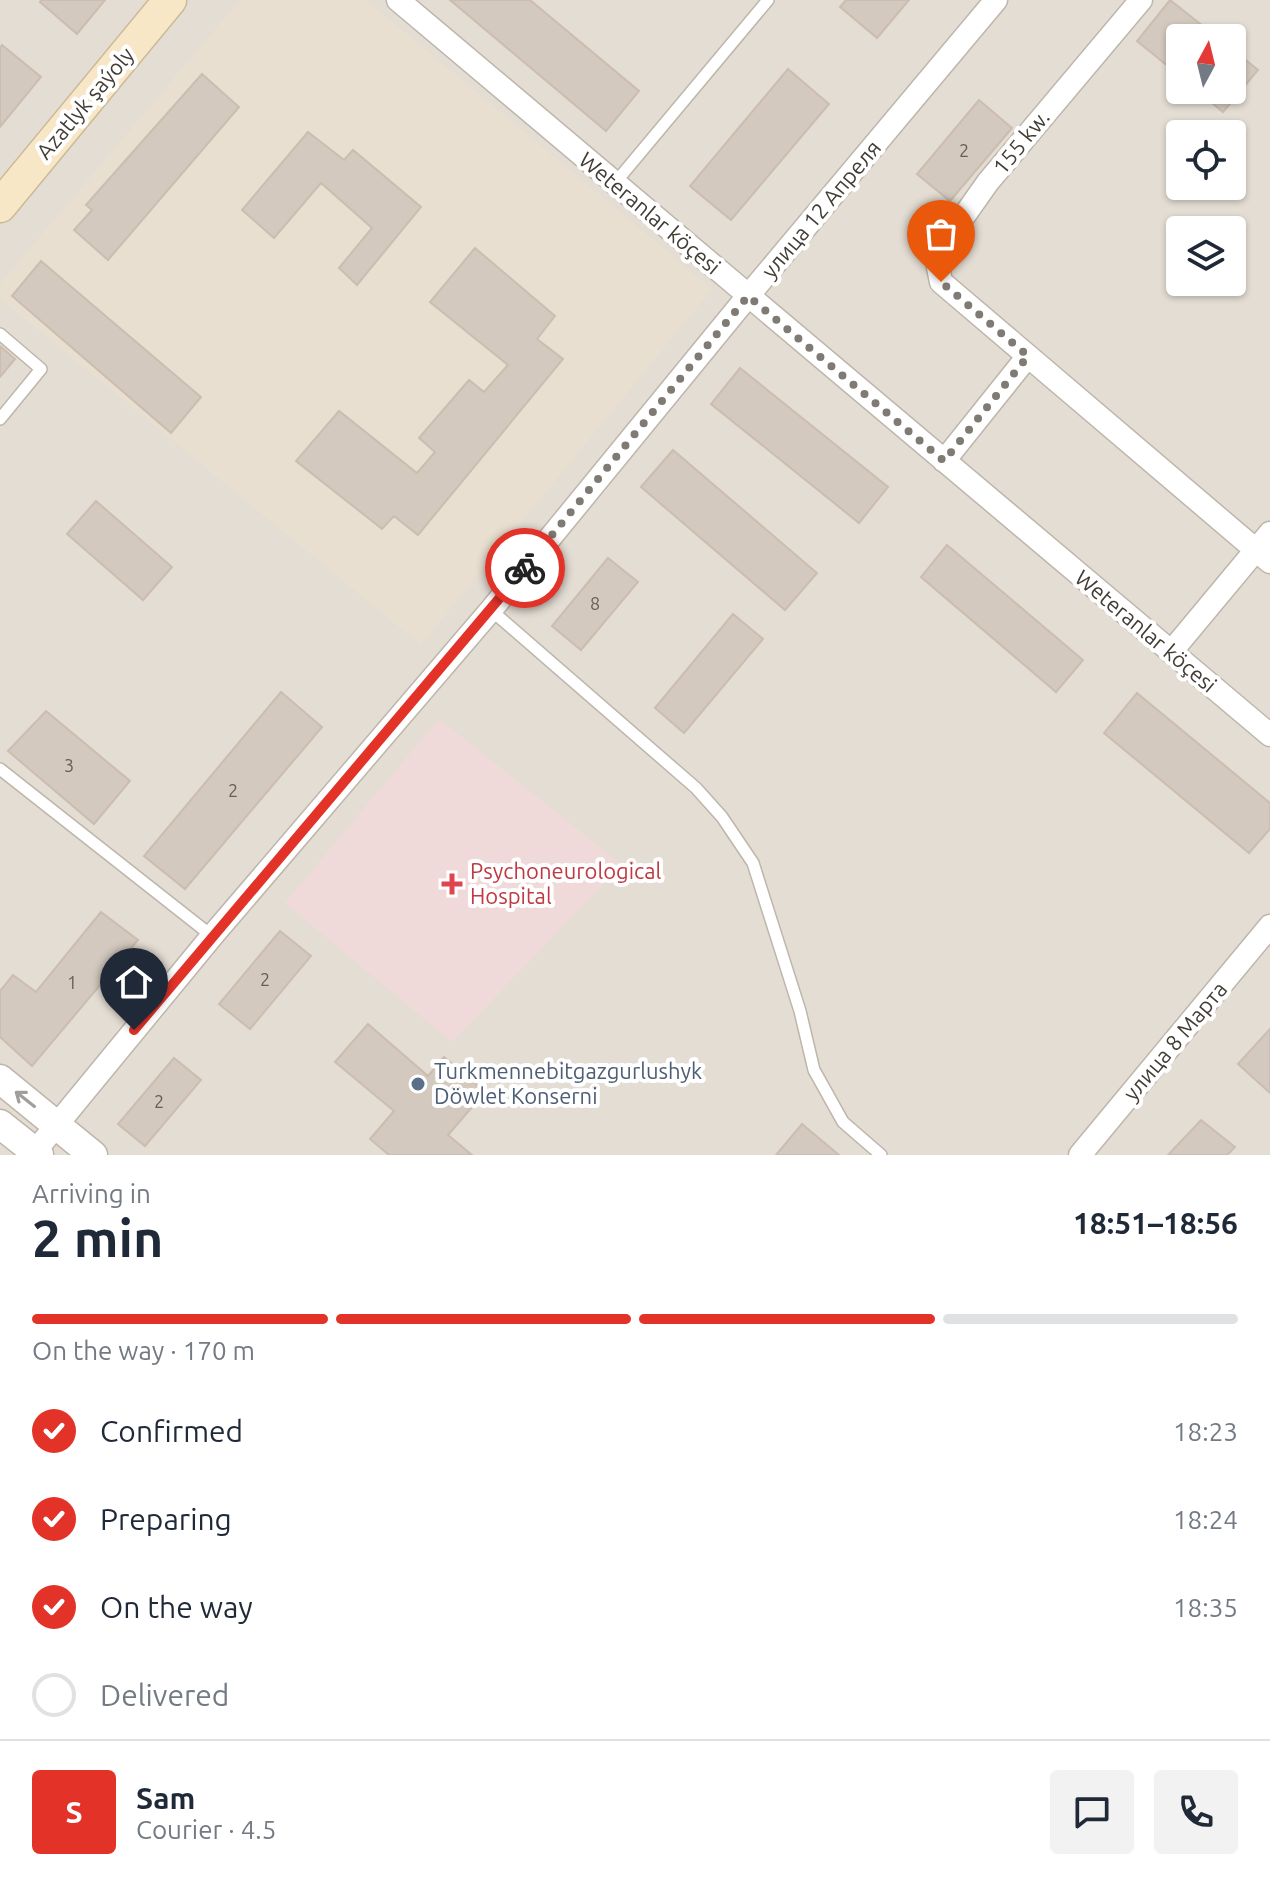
<!DOCTYPE html>
<meta charset="utf-8">
<style>
:root{--surface:#fff;--page:#f2f2f3;--text:#1f2937;--muted:#747a83;--line:#e0e1e3;--accent:#e33329}
body{margin:0;font-family:Ubuntu,sans-serif;background:var(--page);color:var(--text);height:100vh;display:flex;flex-direction:column;font-size:30px;white-space:nowrap}
*{box-sizing:border-box;margin:0}
p{font-size:26px;color:var(--muted)}
.icon{flex:none;width:44px;height:44px;fill:none;stroke:currentColor;stroke-width:2;stroke-linecap:round;stroke-linejoin:round}
.map{position:relative;height:1155px;overflow:hidden}
.panel{display:flex;flex-direction:column;background:var(--surface);flex:1}
.panel>*{flex:none}
.needle{width:52px;rotate:7deg}
.tools{position:absolute;left:1166px;top:24px;display:grid;gap:16px}
.tools a{display:grid;place-items:center;width:80px;height:80px;border-radius:8px;background:var(--surface);box-shadow:0 2px 6px #0004;font-size:40px}
.pin{position:absolute;display:grid;place-items:center;width:68px;height:68px;color:#fff;margin:-82px -34px;border-radius:50% 50% 50% 0;rotate:-45deg;box-shadow:0 0 8px #0007}
.pin .icon{rotate:45deg}
.courier{position:absolute;display:grid;place-items:center;width:80px;height:80px;margin:-40px;border:6px solid #e33329;border-radius:50%;background:#fff;color:#222;box-shadow:0 2px 10px #0007}
.head em{font-style:normal;font-weight:700}
.head div{display:flex;flex-direction:column-reverse}
.head{display:flex;align-items:center;justify-content:space-between;height:136px;padding:0 32px}
h1{font-size:52px;font-weight:700;line-height:60px}
.bar{display:grid;grid-template-columns:repeat(4,1fr);gap:12px 8px;align-content:center;height:96px;padding:0 32px}
.bar i{height:10px;border-radius:6px;background:var(--line)}
.bar .selected{background:var(--accent)}
.bar p{grid-column:span 4}
.line{display:flex;align-items:center;gap:20px;padding:0 32px;border-top:2px solid var(--line)}
.line div{flex:1}
.round{display:grid;place-items:center;flex:none;width:84px;height:84px;border-radius:8px;background:var(--page)}
ol{padding:0 32px;list-style:none}
li{display:flex;align-items:center;gap:24px;height:88px}
li p{margin-inline-start:auto}
li .icon{padding:8px;border-radius:50%;background:var(--accent);color:#fff;stroke-width:4}
li:last-child{color:var(--muted)}
li i{width:44px;height:44px;border:4px solid var(--line);border-radius:50%}
.map>svg:first-child{display:block}
.residential{fill:#e4ddd3;fill-rule:evenodd}
.education{fill:#e8dfd0}
.medical{fill:#f0dad9}
.building{fill:#d4c9be;stroke:#cbbdaf;stroke-width:2}
.lines{fill:none;stroke-linecap:round;stroke-linejoin:round}
.service-casing{stroke:#beb5ab;stroke-width:14}
.minor-casing{stroke:#beb5ab;stroke-width:25}
.tertiary-casing{stroke:#beb5ab;stroke-width:31}
.secondary-casing{stroke:#ccb998;stroke-width:35}
.service{stroke:#fff;stroke-width:11}
.minor{stroke:#fff;stroke-width:22}
.tertiary{stroke:#fff;stroke-width:28}
.secondary{stroke:#f8e7c7;stroke-width:32}
.oneway{stroke:#a09e9a}
.done{stroke:#7f7a73;stroke-width:8;stroke-dasharray:0 14.4}
.route{stroke:#e33329;stroke-width:10}
.health-dot{fill:#e0444e;stroke:#fff;stroke-width:3}
.service-dot{fill:#5c6f8a;stroke:#fff;stroke-width:3}
.labels{text-anchor:middle;stroke-width:8;stroke-linejoin:round;paint-order:stroke}
.number-label{font-size:18px;fill:#665f57}
.street-label{font-size:22px;fill:#423c35;stroke:#fff}
.health-label{font-size:22px;fill:#be3a42;stroke:#fff;text-anchor:start}
.service-label{font-size:22px;fill:#4e5e75;stroke:#fff;text-anchor:start}
</style>
<div class="map">
<svg width="1270" height="1155" viewBox="0 0 1270 1155">
<rect width="100%" height="100%" fill="#f0ece5"/>
<path class="residential" d="M0 0H1270V1155H0ZM1180 38H1232V90H1180ZM1180 134H1232V186H1180ZM1180 230H1232V282H1180Z"/>
<path class="education" d="M240 0H366L712 289 421 645 0 298V284Z"/>
<path class="medical" d="M439 719 622 865 452 1042 285 903Z"/>
<path class="building" d="M41 0H105L77 34 40 2Z
M450 0H530L639 91 606 131Z
M846 0H909L877 38 840 7Z
M1170 0 1218 38H1180V76L1137 41Z
M2 45 41 77 0 127V48Z
M1232 49 1258 70 1223 112 1196 90H1232Z
M788 69 829 104 731 220 690 186Z
M202 74 239 107 108 260 74 230 92 210 86 205Z
M979 100 1012 128 950 201 917 174Z
M308 132 344 160 353 150 421 207 357 285 339 268 372 228 321 183 274 238 242 210Z
M475 248 555 316 537 339 563 359 418 535 394 516 382 529 296 461 339 411 417 473 435 452 419 438 469 380 484 392 508 365 430 302Z
M41 261 201 397 171 433 12 296Z
M0 346 15 359 0 377Z
M740 368 888 487 859 523 711 404Z
M673 450 817 573 785 610 641 487Z
M96 501 172 567 143 600 67 534Z
M947 545 1083 660 1056 692 921 577Z
M608 558 638 582 581 650 552 626Z
M733 614 763 639 684 733 655 708Z
M281 692 322 727 185 889 144 856Z
M1137 693 1270 803V829L1249 853 1104 733Z
M46 711 130 781 94 824 8 751Z
M101 912 138 940 32 1066 0 1037V991L13 975 36 992Z
M280 931 311 956 250 1029 219 1004Z
M368 1024 428 1076 444 1057 485 1092 448 1135 472 1155H389L370 1139 394 1111 335 1062Z
M1270 1029V1093L1238 1064Z
M174 1058 201 1080 145 1146 118 1124Z
M1201 1120 1235 1147 1227 1155H1168Z
M802 1124 839 1155H776Z"/>
<g class="lines">
<defs>
<path id="service" d="M615 183 768 0
M0 334 41 369 0 419
M491 610 696 788 722 817 753 863 800 1011 814 1070 843 1122 881 1155
M0 769 212 936"/>
<path id="minor" d="M398 0 1270 735
M1028 356 941 282 938 267 940 250 988 182 1141 0
M944 461 1028 356 1270 562
M1171 652 1270 533
M32 1155 212 936 491 610 748 296 996 0
M1080 1155 1270 926"/>
<path id="tertiary" d="M0 1079 93 1155
M0 1124 39 1155"/>
<path id="secondary" d="M0 206 170 0"/>
</defs>
<use href="#service" class="service-casing"/>
<use href="#minor" class="minor-casing"/>
<use href="#tertiary" class="tertiary-casing"/>
<use href="#secondary" class="secondary-casing"/>
<use href="#service" class="service"/>
<use href="#minor" class="minor"/>
<use href="#tertiary" class="tertiary"/>
<use href="#secondary" class="secondary"/>
</g>
<defs><path id="oneway-shaft" d="M-6 0H5M1.5-3L5.5 0L1.5 3" fill="none" stroke-width="1.6" stroke-linecap="round" stroke-linejoin="round" transform="scale(2)"/></defs>
<use class="oneway" href="#oneway-shaft" transform="translate(25 1099) rotate(-142)"/>
<g class="lines">
<path class="done" d="M525 568 748 296 944 461 1028 356 941 282"/>
<path class="route" d="M134 1030 525 568"/>
</g>
<path class="health-dot" d="M448 872h8v8h8v8h-8v8h-8v-8h-8v-8h8z"/>
<circle class="service-dot" cx="418" cy="1084" r="8"/>
<g class="labels">
<g class="number-label">
<text x="964" y="157">2</text>
<text x="595" y="610">8</text>
<text x="69" y="772">3</text>
<text x="233" y="797">2</text>
<text x="265" y="986">2</text>
<text x="72" y="989">1</text>
<text x="159" y="1108">2</text>
</g>
<g class="street-label">
<text transform="translate(85 103) rotate(-50)" y="8">Azatlyk şaýoly</text>
<text transform="translate(1021 142) rotate(-51)" y="8">155 kw.</text>
<text transform="translate(821 209) rotate(-50)" y="8">улица 12 Апреля</text>
<text transform="translate(650 213) rotate(40)" y="8">Weteranlar köçesi</text>
<text transform="translate(1146 631) rotate(40)" y="8">Weteranlar köçesi</text>
<text transform="translate(1175 1041) rotate(-50)" y="8">улица 8 Марта</text>
</g>
<g class="health-label">
<text x="470" y="879">Psychoneurological<tspan x="470" dy="25">Hospital</tspan></text>
</g>
<g class="service-label">
<text x="434" y="1079">Turkmennebitgazgurlushyk<tspan x="434" dy="25">Döwlet Konserni</tspan></text>
</g>
</g>
</svg>
<div class="tools">
<a><svg class="needle" viewBox="-14 -14 28 28"><path d="M0-13l5 13h-10z" fill="#e53935"/><path d="M0 13l5-13h-10z" fill="#747a83"/></svg></a>
<a><svg class="icon" aria-label="locate" viewBox="0 0 24 24"><circle cx="12" cy="12" r="6"/><path d="M12 2v4M12 18v4M2 12h4M18 12h4"/></svg></a>
<a><svg class="icon" aria-label="layers" viewBox="0 0 24 24"><path d="M12 4l9 5-9 5-9-5zM3 14l9 5 9-5"/></svg></a>
</div>
<div class="pin" style="left:941px;top:282px;background:#ea580c"><svg class="icon" aria-label="bag" viewBox="0 0 24 24"><path d="M5 8h14l-1 12H6zM9 8a3 3 0 0 1 6 0"/></svg></div>
<div class="pin" style="left:134px;top:1030px;background:#1f2937"><svg class="icon" aria-label="home" viewBox="0 0 24 24"><path d="M3 11l9-7 9 7M6 9v11h12V9"/></svg></div>
<div class="courier" style="left:525px;top:568px"><svg class="icon" aria-label="bike" viewBox="0 0 24 24"><circle cx="6" cy="16" r="4"/><circle cx="18" cy="16" r="4"/><path d="M6 16l4-8h5l3 8M10 8l3 8H6M13 5h3"/></svg></div>
</div>
<section class="panel">
<div class="head"><div><h1>2 min</h1><p>Arriving in</p></div><em>18:51–18:56</em></div>
<div class="bar"><i class="selected"></i><i class="selected"></i><i class="selected"></i><i></i><p>On the way · 170 m</p></div>
<ol>
<li><svg class="icon" aria-label="check" viewBox="0 0 24 24"><path d="M5 12l5 5 9-10"/></svg>Confirmed<p>18:23</p></li>
<li><svg class="icon" aria-label="check" viewBox="0 0 24 24"><path d="M5 12l5 5 9-10"/></svg>Preparing<p>18:24</p></li>
<li><svg class="icon" aria-label="check" viewBox="0 0 24 24"><path d="M5 12l5 5 9-10"/></svg>On the way<p>18:35</p></li>
<li><i></i>Delivered</li>
</ol>
<div class="line" style="height:144px"><b class="round" style="background:var(--accent);color:#fff">S</b><div><b>Sam</b><p>Courier · 4.5</p></div><a class="round"><svg class="icon" aria-label="chat" viewBox="0 0 24 24"><path d="M4 5h16v11H9l-5 4z"/></svg></a><a class="round"><svg class="icon" aria-label="phone" viewBox="0 0 24 24"><path d="M5 4h4l2 5-3 2q2 4 5 5l2-3 5 2v4C11 20 4 13 5 4z"/></svg></a></div>
</section>
